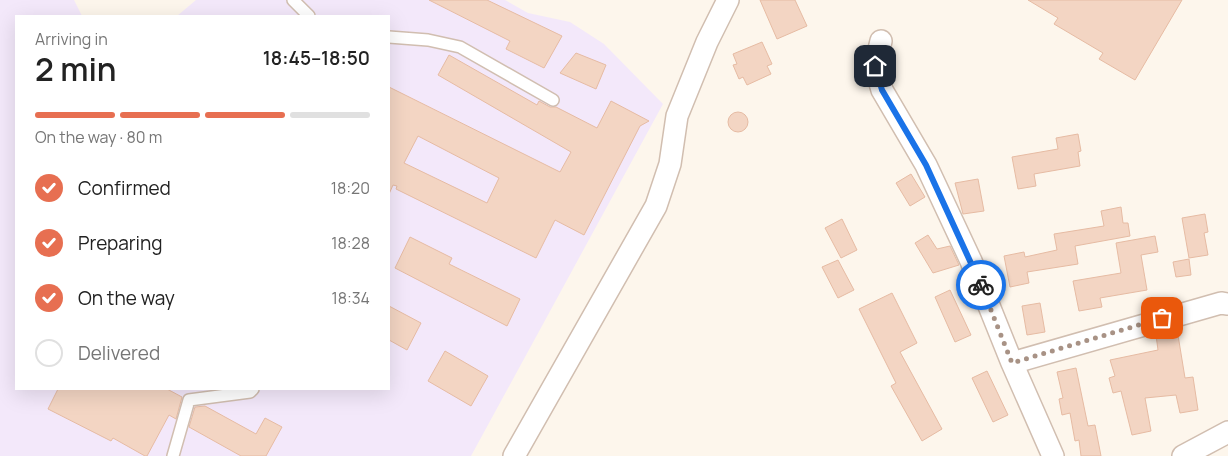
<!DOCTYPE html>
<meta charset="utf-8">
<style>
:root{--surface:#fff;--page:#f6f6f6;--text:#222;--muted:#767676;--line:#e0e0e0;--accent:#e76f51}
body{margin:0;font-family:Manrope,sans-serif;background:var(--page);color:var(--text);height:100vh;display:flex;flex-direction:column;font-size:19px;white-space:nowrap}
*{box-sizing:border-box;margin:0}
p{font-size:16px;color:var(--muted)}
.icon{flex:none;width:28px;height:28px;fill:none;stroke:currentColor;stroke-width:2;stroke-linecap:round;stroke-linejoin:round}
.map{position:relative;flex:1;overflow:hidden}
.details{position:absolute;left:15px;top:15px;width:375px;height:375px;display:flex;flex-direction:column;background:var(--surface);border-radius:0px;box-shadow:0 5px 20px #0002}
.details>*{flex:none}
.pin{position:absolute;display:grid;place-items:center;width:42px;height:42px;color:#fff;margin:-21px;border-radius:10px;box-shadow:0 2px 8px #0006}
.courier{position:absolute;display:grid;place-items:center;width:50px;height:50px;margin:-25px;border:4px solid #1a73e8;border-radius:50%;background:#fff;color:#222;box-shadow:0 1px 6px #0007}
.overview em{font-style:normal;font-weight:600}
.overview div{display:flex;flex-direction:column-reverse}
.overview{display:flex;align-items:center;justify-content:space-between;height:85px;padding:0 20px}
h1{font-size:32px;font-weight:600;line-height:38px}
.bar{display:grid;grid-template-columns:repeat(4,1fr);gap:8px 5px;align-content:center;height:60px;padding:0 20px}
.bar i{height:6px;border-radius:4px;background:var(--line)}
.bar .current{background:var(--accent)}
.bar p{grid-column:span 4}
ol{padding:0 20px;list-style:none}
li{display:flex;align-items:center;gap:15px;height:55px}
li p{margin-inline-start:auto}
li .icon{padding:5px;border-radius:50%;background:var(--accent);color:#fff;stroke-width:4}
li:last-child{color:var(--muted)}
li i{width:28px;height:28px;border:2px solid var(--line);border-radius:50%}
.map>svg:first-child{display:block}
.education{fill:#f3e8fa}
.building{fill:#f3d5c3;stroke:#e6bba3;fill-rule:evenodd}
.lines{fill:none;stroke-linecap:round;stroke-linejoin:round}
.lane-casing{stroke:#d1beb0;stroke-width:14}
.street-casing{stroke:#d1beb0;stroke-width:24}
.lane{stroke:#fff;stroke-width:11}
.street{stroke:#fff;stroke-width:21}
.done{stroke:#a89285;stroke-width:5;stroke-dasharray:0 9}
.route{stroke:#1a73e8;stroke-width:6}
</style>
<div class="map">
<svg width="1228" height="456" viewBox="0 0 1228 456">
<rect width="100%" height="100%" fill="#fdf6ec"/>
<path class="education" d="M0 0H74L82 16H16V389H389V16H177L196 0H505L528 13 570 22 604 44 663 104 471 456H0Z"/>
<path class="building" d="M429 0H487L562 36 544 68 506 49 510 41Z
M760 0H795L807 26 777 39Z
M1028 0H1182L1135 80 1099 59 1103 53 1054 24 1058 18Z
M762 42 772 64 767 66 771 74 747 85 743 77 739 79 733 65 737 64 733 54Z
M576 53 606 65 596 89 560 73Z
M449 55 537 105 539 101 550 107H556L597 128 611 101 649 121 640 126 584 235 555 220 536 258 396 189 397 186 393 185 389 194V87L560 172 571 152 438 75ZM418 136 499 178 487 203 404 163Z
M728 122a10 10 0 1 1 20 0a10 10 0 1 1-20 0Z
M1078 134 1081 151 1078 152 1080 166 1034 174 1036 186 1018 189 1012 157 1058 149 1056 138Z
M911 174 925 197 910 206 896 183Z
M978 179 984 211 963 214 955 183Z
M1121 207 1123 223H1128L1130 236 1075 246 1078 264 1027 272 1029 283 1010 287 1004 256 1024 252 1025 257 1057 250 1054 234 1104 226 1101 211Z
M1205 214 1208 232 1204 233 1208 255 1189 258 1182 218Z
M842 219 857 250 841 258 825 228Z
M928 235 937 249 950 246 959 265 933 273 915 243Z
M1155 236 1158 252 1141 255 1147 290 1100 298 1102 307 1079 311 1073 281 1121 273 1116 243Z
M410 237 452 258 449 264 520 299 507 326 395 268Z
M1189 259 1191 275 1176 277 1173 262Z
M838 260 854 290 838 298 822 267Z
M950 290 971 335 955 342 935 297Z
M892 293 917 343 900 352 942 429 922 441 891 386 896 383 859 309Z
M1040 303 1045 332 1027 335 1022 306Z
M389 306 421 323 407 350 389 340Z
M1177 329 1185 378 1193 377 1198 410 1180 413 1176 395 1145 398 1151 431 1132 435 1121 391 1113 393 1109 378 1115 376 1110 360 1158 350 1156 335Z
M445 351 488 376 471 406 428 381Z
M1076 368 1088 426 1095 425 1101 456H1081L1079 440 1075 441 1070 413 1062 415 1059 399 1063 398 1057 372Z
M987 371 1008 415 993 422 972 378Z
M58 389H167L182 397 176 419 169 415 147 456H145L113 438 111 441 48 409Z
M205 406 256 434 265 418 282 427 266 456H241L189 427 195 407Z"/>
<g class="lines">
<defs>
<path id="lane" d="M293 0 309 16
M389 37 428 40 460 47 553 100
M173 456 189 400 250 392 253 389"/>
<path id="street" d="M881 41 875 66 882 90 926 165 971 261 1012 363 1053 456
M1012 363 1221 303 1228 304
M514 456 656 206 670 164 677 116 707 42 728 0
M1183 456 1228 432"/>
</defs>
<use href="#lane" class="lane-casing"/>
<use href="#street" class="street-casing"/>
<use href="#lane" class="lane"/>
<use href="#street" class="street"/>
</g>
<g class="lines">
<path class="done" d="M981 285 1012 363 1162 318"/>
<path class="route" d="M875 66 882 90 926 165 981 285"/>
</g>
</svg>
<div class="pin" style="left:1162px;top:318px;background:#ea580c"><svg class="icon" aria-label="bag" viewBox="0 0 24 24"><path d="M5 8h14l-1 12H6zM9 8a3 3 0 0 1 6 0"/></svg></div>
<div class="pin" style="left:875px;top:66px;background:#1f2937"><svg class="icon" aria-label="home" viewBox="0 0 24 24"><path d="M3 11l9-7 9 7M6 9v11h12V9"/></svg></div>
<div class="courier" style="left:981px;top:285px"><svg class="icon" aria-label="bike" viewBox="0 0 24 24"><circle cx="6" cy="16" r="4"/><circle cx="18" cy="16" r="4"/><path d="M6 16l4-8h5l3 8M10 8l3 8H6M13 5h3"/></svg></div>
<section class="details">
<div class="overview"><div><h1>2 min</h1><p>Arriving in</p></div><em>18:45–18:50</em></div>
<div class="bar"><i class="current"></i><i class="current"></i><i class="current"></i><i></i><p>On the way · 80 m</p></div>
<ol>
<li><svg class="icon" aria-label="check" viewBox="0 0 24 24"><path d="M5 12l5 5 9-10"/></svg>Confirmed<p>18:20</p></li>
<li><svg class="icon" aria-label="check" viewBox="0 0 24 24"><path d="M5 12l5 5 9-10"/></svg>Preparing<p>18:28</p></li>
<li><svg class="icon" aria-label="check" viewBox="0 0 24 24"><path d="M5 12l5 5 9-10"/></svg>On the way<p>18:34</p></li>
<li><i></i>Delivered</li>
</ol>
</section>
</div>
